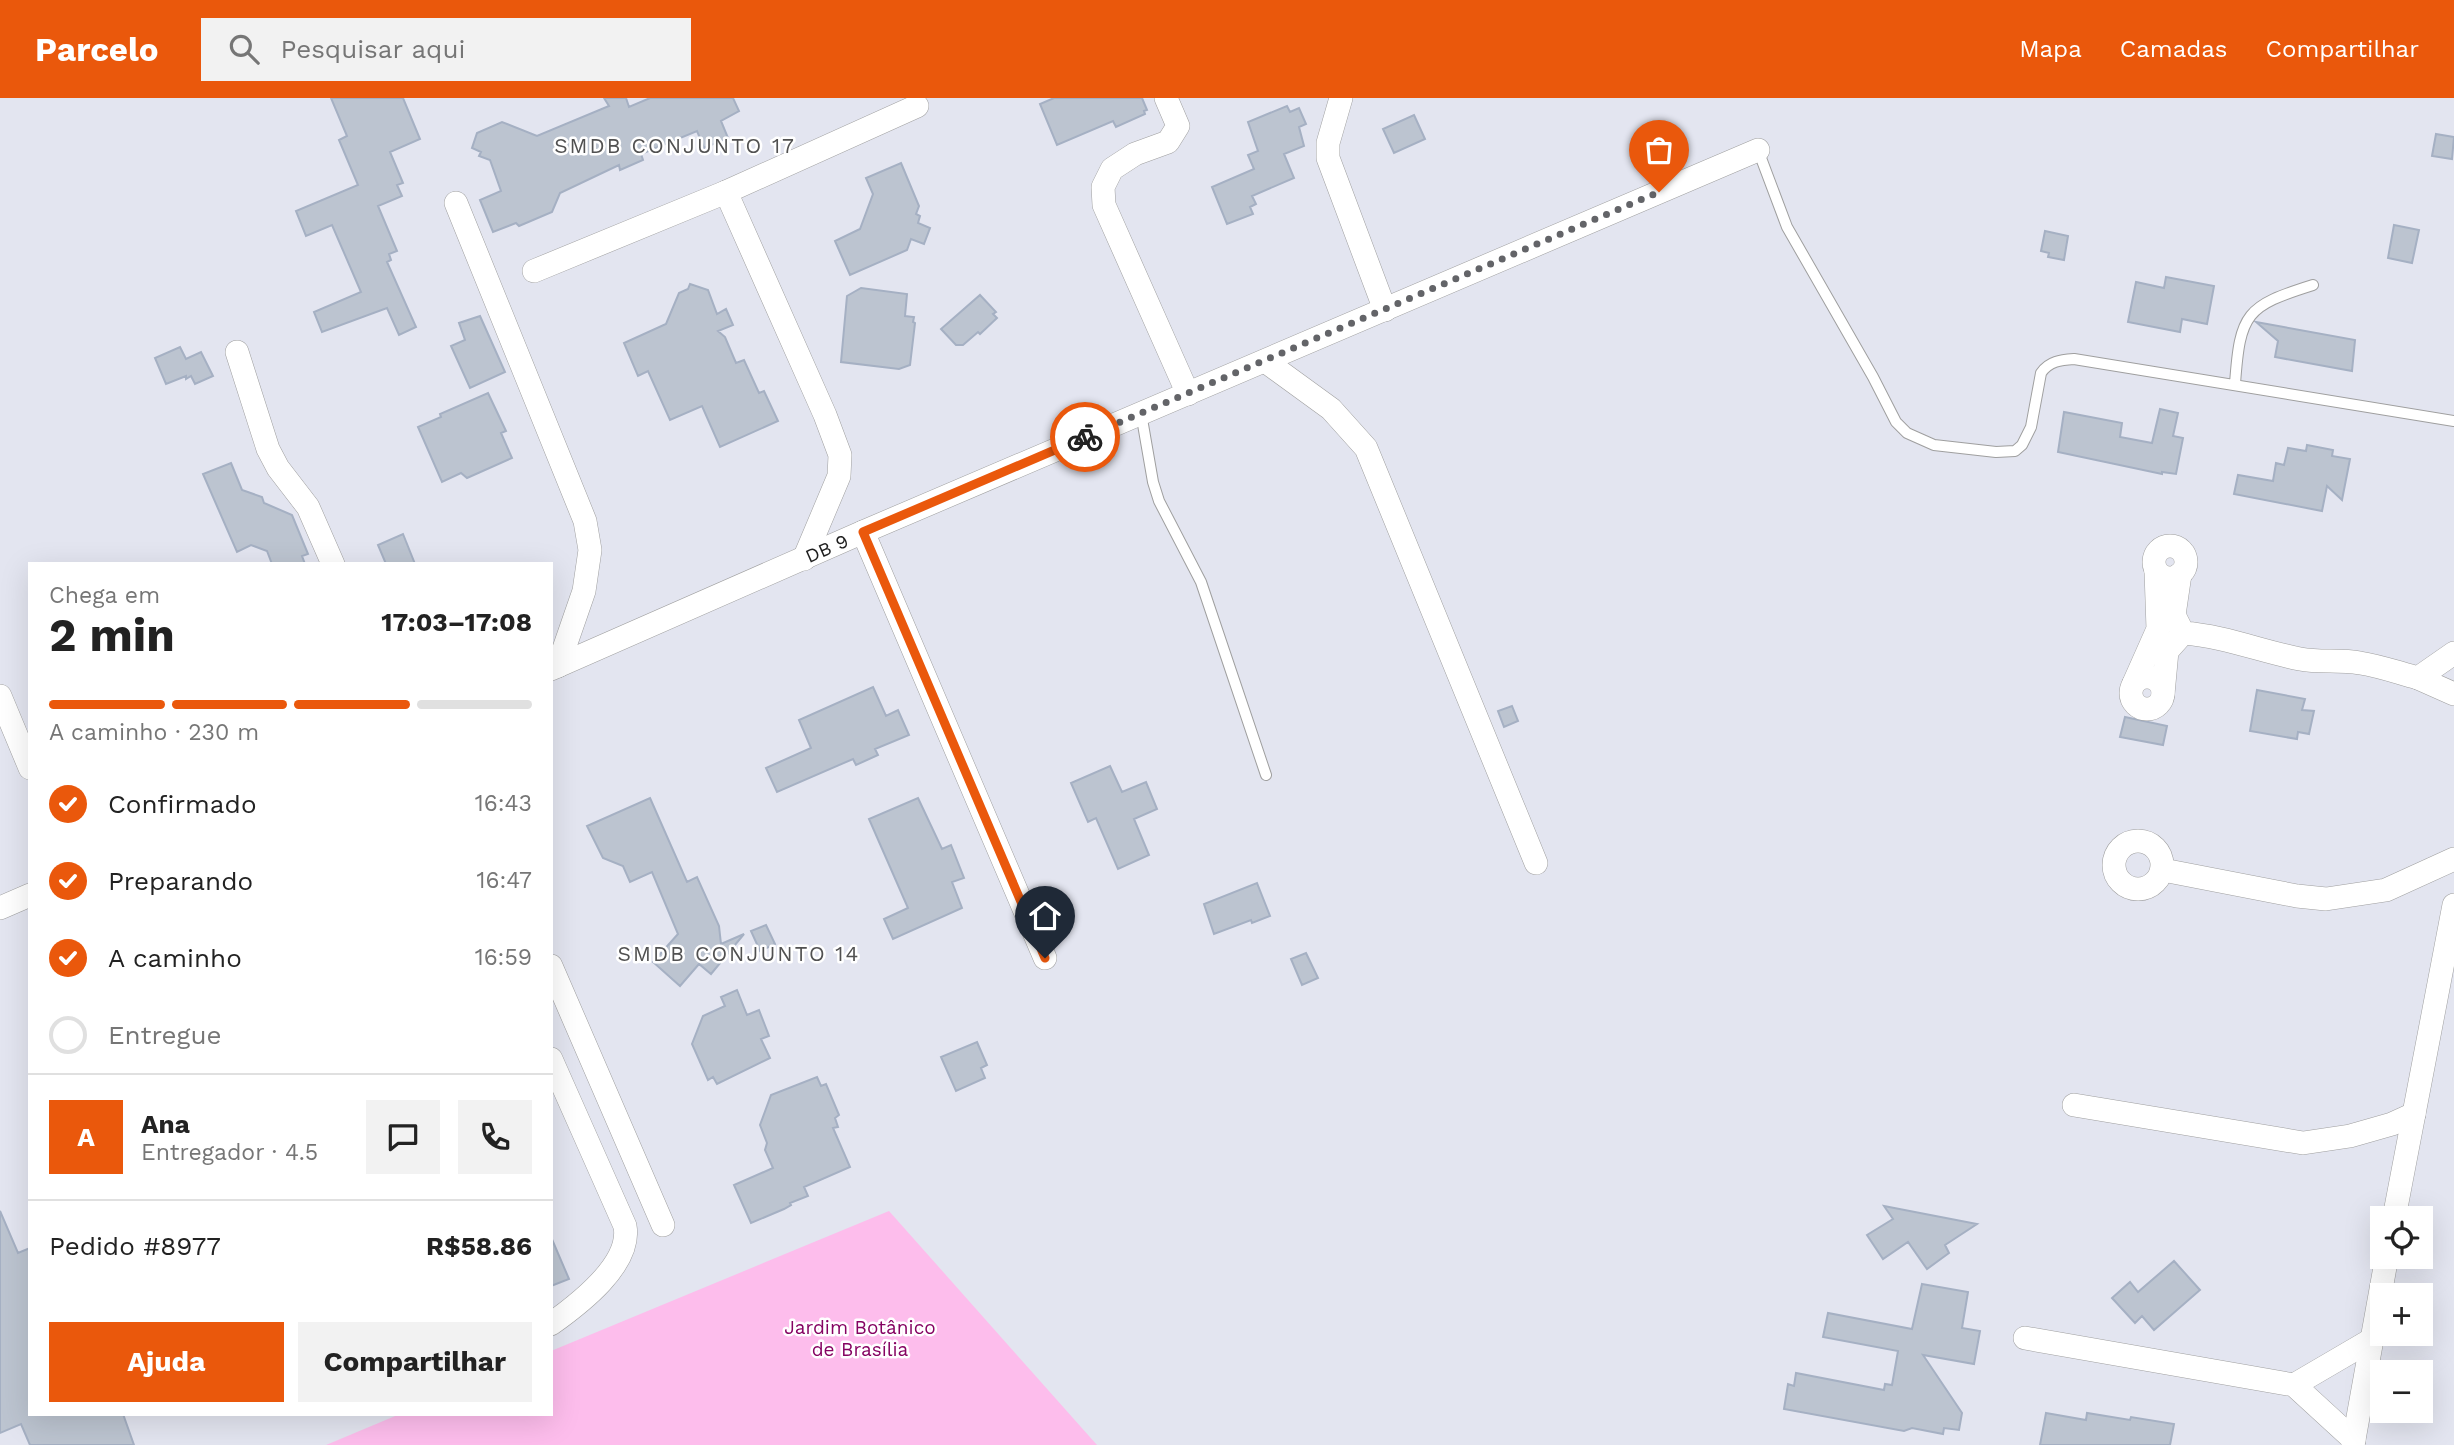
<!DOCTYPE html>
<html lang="pt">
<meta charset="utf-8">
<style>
:root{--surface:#fff;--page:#f2f2f2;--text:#222;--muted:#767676;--line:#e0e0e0;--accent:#ea580c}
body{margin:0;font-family:"Work Sans",sans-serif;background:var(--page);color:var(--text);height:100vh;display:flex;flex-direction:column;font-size:26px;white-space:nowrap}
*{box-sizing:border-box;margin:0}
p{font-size:23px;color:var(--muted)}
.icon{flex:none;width:38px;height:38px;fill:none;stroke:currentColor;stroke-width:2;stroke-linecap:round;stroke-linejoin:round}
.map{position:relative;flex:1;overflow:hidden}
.panel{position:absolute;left:28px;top:464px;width:525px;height:854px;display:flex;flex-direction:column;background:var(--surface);border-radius:0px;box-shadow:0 7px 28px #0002}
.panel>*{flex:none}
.buttons{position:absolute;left:2370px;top:1108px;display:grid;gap:14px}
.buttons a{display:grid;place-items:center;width:63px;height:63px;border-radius:0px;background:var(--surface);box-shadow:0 7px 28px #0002;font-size:35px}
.pin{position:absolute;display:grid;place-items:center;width:60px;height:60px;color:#fff;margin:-72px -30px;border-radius:50% 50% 50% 0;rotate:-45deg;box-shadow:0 0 7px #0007}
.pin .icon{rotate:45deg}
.courier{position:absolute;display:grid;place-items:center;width:70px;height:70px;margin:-35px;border:5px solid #ea580c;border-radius:50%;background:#fff;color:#222;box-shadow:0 2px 9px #0007}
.headline em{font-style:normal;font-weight:700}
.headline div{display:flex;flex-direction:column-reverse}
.headline{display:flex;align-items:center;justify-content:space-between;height:119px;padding:0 21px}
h1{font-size:46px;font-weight:700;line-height:52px}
.bar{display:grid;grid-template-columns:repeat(4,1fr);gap:10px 7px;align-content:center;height:84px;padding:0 21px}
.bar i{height:9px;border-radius:5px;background:var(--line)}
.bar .selected{background:var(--accent)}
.bar p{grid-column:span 4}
.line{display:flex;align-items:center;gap:18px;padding:0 21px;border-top:2px solid var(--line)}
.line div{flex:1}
.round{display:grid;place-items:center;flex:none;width:74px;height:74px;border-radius:0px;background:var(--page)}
ol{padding:0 21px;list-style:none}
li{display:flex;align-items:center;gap:21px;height:77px}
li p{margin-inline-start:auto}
li .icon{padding:7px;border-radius:50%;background:var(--accent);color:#fff;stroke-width:4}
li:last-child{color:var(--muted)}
li i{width:38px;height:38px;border:4px solid var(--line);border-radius:50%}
.cta{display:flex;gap:14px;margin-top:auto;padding:14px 21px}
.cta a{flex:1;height:80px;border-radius:0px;background:var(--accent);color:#fff;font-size:28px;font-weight:700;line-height:80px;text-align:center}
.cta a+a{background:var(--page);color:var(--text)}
header{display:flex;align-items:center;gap:42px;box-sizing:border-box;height:98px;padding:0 35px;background:var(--accent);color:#fff}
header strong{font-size:33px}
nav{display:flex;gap:38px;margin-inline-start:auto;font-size:24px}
.search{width:490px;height:63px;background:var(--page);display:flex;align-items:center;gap:18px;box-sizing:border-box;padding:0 24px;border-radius:0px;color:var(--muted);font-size:26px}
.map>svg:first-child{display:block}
.park{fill:#fdbdec}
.building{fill:#bcc4d0;stroke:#a5b0c3;stroke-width:2}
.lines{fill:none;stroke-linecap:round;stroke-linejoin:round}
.service-casing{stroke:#9f9f9f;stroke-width:12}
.minor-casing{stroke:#9f9f9f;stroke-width:24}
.service{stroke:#fff;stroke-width:10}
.minor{stroke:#fff;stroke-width:23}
.done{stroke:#636468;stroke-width:7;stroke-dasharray:0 12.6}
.route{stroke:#ea580c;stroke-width:9}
.labels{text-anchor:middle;stroke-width:5;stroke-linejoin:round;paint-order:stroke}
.street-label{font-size:19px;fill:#1e1e1e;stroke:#fff}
.park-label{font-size:19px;fill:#850362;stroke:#fff}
.neighbourhood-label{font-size:21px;letter-spacing:2px;fill:#515151;stroke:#fff}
</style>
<header>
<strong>Parcelo</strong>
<div class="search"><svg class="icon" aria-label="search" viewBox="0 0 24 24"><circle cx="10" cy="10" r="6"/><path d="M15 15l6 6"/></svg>Pesquisar aqui</div>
<nav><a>Mapa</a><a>Camadas</a><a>Compartilhar</a></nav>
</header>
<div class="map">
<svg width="2454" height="1347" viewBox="0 0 2454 1347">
<rect width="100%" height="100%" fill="#e3e5f0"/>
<path class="park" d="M889 1113 1097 1347H326L400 1316H551V1253Z"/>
<path class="building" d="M331 0H403L420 41 390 54 403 85 397 87 402 98 378 108 397 153 389 156 391 162 387 164 416 229 399 237 387 210 322 234 314 214 361 194 332 127 306 138 296 113 358 87 339 42 347 38Z
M604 0H626L629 9 650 0H733L739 13 721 23 728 40 704 50 697 33 641 56 643 62 620 72 619 67 560 95 552 114 519 128 516 125 493 134 480 102 501 93 490 62 479 58 481 54 472 50 477 35 502 24 537 38 609 8Z
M1054 0H1142L1147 12 1144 13 1145 16 1116 29 1113 23 1057 47 1040 6Z
M1287 8 1290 14 1299 10 1306 26 1299 29 1304 48 1284 56 1294 80 1252 98 1256 106 1250 109 1253 116 1227 126 1212 89 1254 71 1248 57 1258 53 1248 24Z
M1414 17 1425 41 1394 55 1383 31Z
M2436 36 2454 39 2452 61 2432 58Z
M901 65 919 108 916 116 920 118 918 125 930 130 924 146 911 141 907 152 850 177 835 143 860 131 873 96 866 80Z
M2394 127 2419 132 2412 165 2388 160Z
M2045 133 2068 138 2064 162 2048 159 2049 155 2041 153Z
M2166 179 2214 188 2207 226 2182 221 2180 234 2128 224 2136 184 2164 190Z
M690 186 708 192 717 216 726 211 733 227 718 233 725 239 736 265 744 262 759 295 764 293 778 323 720 349 702 308 670 322 648 273 638 278 624 245 666 226 679 195 688 191Z
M861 190 907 196 905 218 914 219 913 224 915 225 910 267 899 271 841 264 847 198Z
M980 197 996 214 993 216 997 220 980 236 978 234 963 247H956L941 231Z
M480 218 505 274 470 290 451 248 465 242 459 225Z
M2256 224 2355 242 2352 273 2275 259 2278 243Z
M180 249 186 261 201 254 213 278 195 286 191 278 186 281V278L166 286 155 260Z
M488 295 506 333 501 335 512 360 467 380 461 375 442 384 418 329 441 319 440 316Z
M2160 311 2178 315 2173 338 2183 340 2176 376 2162 374V376L2058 354 2064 314 2122 325 2120 339 2152 345Z
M2307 347 2333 352 2332 358 2350 361 2342 402 2327 388 2322 413 2234 396 2238 377 2273 383 2276 365 2284 367 2288 350 2306 353Z
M231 365 242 392 262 399 264 405 292 417 308 456 302 458 305 466H272L267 453 251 447 237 454 203 376Z
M403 436 415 466H386L378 447Z
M873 589 886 618 898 612 909 637 875 651 878 657 856 667 853 661 777 694 766 670 811 650 799 622Z
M2257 592 2305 601 2302 612 2314 613 2309 636 2298 634 2297 641 2250 633Z
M1512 608 1518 623 1504 629 1498 613Z
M2125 619 2167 628 2163 647 2120 639Z
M1110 668 1122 694 1146 684 1157 711 1134 721 1149 757 1118 771 1096 720 1088 724 1071 685Z
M650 700 687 784 697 779 719 828 721 846 744 836 711 876 699 866 680 888 653 864 678 836 652 774 630 784 623 768 603 760 587 728Z
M918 700 942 751 951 747 964 780 952 784 962 810 893 841 884 821 908 810 869 721Z
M1257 785 1270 818 1252 825 1251 822 1214 836 1204 806Z
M766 827 775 846 760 853 751 833Z
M1306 855 1318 880 1302 887 1291 861Z
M737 892 747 917 759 912 769 938 761 941 770 960 717 986 713 979 708 982 692 946 703 918 725 908 721 899Z
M977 944 987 967 981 970 985 980 956 993 941 959Z
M817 979 821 988 826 986 839 1017 835 1020 838 1029 833 1030 850 1069 804 1089 808 1098 790 1105 791 1107 784 1111 751 1125 734 1087 773 1070 765 1052 767 1045 760 1027 771 997Z
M1884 1108 1920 1115 1977 1126 1945 1147 1949 1155 1927 1171 1908 1144 1883 1161 1867 1137 1893 1121Z
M0 1113 18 1155 30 1150V1316H123L134 1347H30L21 1326 0 1335Z
M551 1139 569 1181 551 1188Z
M2174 1163 2200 1192 2154 1232 2142 1218 2135 1225 2112 1200 2130 1184 2138 1194Z
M1922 1186 1968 1194 1962 1230 1980 1233 1974 1266 1923 1257 1962 1315 1959 1332 1944 1330 1943 1336 1912 1330 1904 1333 1784 1311 1788 1286 1794 1288 1796 1275 1884 1292 1885 1286 1892 1287 1898 1253 1823 1239 1828 1215 1912 1231Z
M2046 1315 2086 1322 2087 1315 2130 1322 2131 1319 2174 1326 2170 1347H2040Z"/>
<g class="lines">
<defs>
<path id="service" d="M1758 52 1787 129 1873 279 1896 324 1907 335 1934 347 1996 354 2015 353 2022 347 2031 329 2041 275C2049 263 2061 262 2074 261L2454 323
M2235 286C2240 215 2246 208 2313 187
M1141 315 1153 384 1159 403 1201 484 1266 677"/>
<g id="minor">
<path d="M1166 0 1178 28 1168 44 1135 56 1112 71 1103 89 1104 107 1188 296"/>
<path d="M1341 0 1328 45V60L1385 212"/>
<path d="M726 94 917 8"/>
<path d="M456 105 585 423 590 452 584 493 558 568"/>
<path d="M534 173 726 94 825 317 840 357 839 378 804 461"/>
<path d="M237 254 268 351 278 370 308 409 333 466"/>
<path d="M1265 263 1331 311 1366 350 1536 765"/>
<path d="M863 434 1045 860"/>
<circle cx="2170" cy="464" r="16"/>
<path d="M2180 476 2174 517 2183 535C2224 538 2260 553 2300 561 2320 565 2340 561 2360 565 2380 568 2399 575 2418 580L2454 555"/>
<path id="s1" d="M551 571 863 434 1758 52"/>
<circle cx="2147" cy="595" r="16"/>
<path d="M2418 580 2454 596"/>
<path d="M2134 585 2158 531 2156 473"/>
<path d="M2163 596 2167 553 2183 535"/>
<path d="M0 598 30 670"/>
<circle cx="2138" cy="767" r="24"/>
<path d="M2163 772 2297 798 2326 801 2386 792 2454 761"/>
<path d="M0 810 30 797"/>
<path d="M551 868 663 1127"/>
<path d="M551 961 625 1128C632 1166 579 1206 551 1226"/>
<path d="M2074 1007 2303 1045 2350 1038 2392 1026 2414 1016"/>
<path d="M2394 1120 2454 807"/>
<path d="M2025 1240 2294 1287 2354 1342"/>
<path d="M2294 1287 2371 1242"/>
<path d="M2353 1347 2387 1158"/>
</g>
</defs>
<use href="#service" class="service-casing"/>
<use href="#minor" class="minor-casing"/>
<use href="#service" class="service"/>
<use href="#minor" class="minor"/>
</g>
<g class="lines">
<path class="done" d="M1085 339 1659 94"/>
<path class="route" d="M1045 860 863 434 1085 339"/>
</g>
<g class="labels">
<g class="street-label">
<text dy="7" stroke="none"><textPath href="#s1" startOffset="301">DB 9</textPath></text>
</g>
<g class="park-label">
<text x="860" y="1236">Jardim Botânico<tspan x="860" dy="22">de Brasília</tspan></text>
</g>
<g class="neighbourhood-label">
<text x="675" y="55">SMDB CONJUNTO 17</text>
<text x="739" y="863">SMDB CONJUNTO 14</text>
</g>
</g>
</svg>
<div class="buttons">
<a><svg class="icon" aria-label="locate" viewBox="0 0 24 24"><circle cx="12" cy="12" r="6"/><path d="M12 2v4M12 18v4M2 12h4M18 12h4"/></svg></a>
<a>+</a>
<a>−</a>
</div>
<div class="pin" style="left:1659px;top:94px;background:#ea580c"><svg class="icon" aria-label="bag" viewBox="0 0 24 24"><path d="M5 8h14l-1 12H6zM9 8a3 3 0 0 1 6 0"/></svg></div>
<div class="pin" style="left:1045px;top:860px;background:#1f2937"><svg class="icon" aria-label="home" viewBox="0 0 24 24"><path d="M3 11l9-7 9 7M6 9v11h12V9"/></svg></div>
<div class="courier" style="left:1085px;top:339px"><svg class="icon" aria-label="bike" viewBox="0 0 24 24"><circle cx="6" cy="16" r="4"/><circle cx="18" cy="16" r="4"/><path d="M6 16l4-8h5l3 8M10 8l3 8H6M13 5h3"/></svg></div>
<section class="panel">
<div class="headline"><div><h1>2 min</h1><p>Chega em</p></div><em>17:03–17:08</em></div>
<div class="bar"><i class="selected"></i><i class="selected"></i><i class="selected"></i><i></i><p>A caminho · 230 m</p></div>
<ol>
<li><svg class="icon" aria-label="check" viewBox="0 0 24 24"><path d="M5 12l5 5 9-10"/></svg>Confirmado<p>16:43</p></li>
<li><svg class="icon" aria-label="check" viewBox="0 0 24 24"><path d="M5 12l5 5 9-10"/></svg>Preparando<p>16:47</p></li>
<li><svg class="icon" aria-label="check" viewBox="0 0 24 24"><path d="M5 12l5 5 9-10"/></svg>A caminho<p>16:59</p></li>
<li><i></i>Entregue</li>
</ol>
<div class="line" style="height:126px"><b class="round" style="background:var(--accent);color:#fff">A</b><div><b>Ana</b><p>Entregador · 4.5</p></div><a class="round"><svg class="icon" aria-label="chat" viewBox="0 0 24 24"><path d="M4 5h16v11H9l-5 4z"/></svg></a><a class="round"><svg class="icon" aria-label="phone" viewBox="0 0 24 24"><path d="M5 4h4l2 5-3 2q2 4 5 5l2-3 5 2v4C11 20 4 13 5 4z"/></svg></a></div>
<div class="line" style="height:91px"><div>Pedido #8977</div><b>R$58.86</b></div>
<div class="cta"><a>Ajuda</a><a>Compartilhar</a></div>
</section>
</div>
